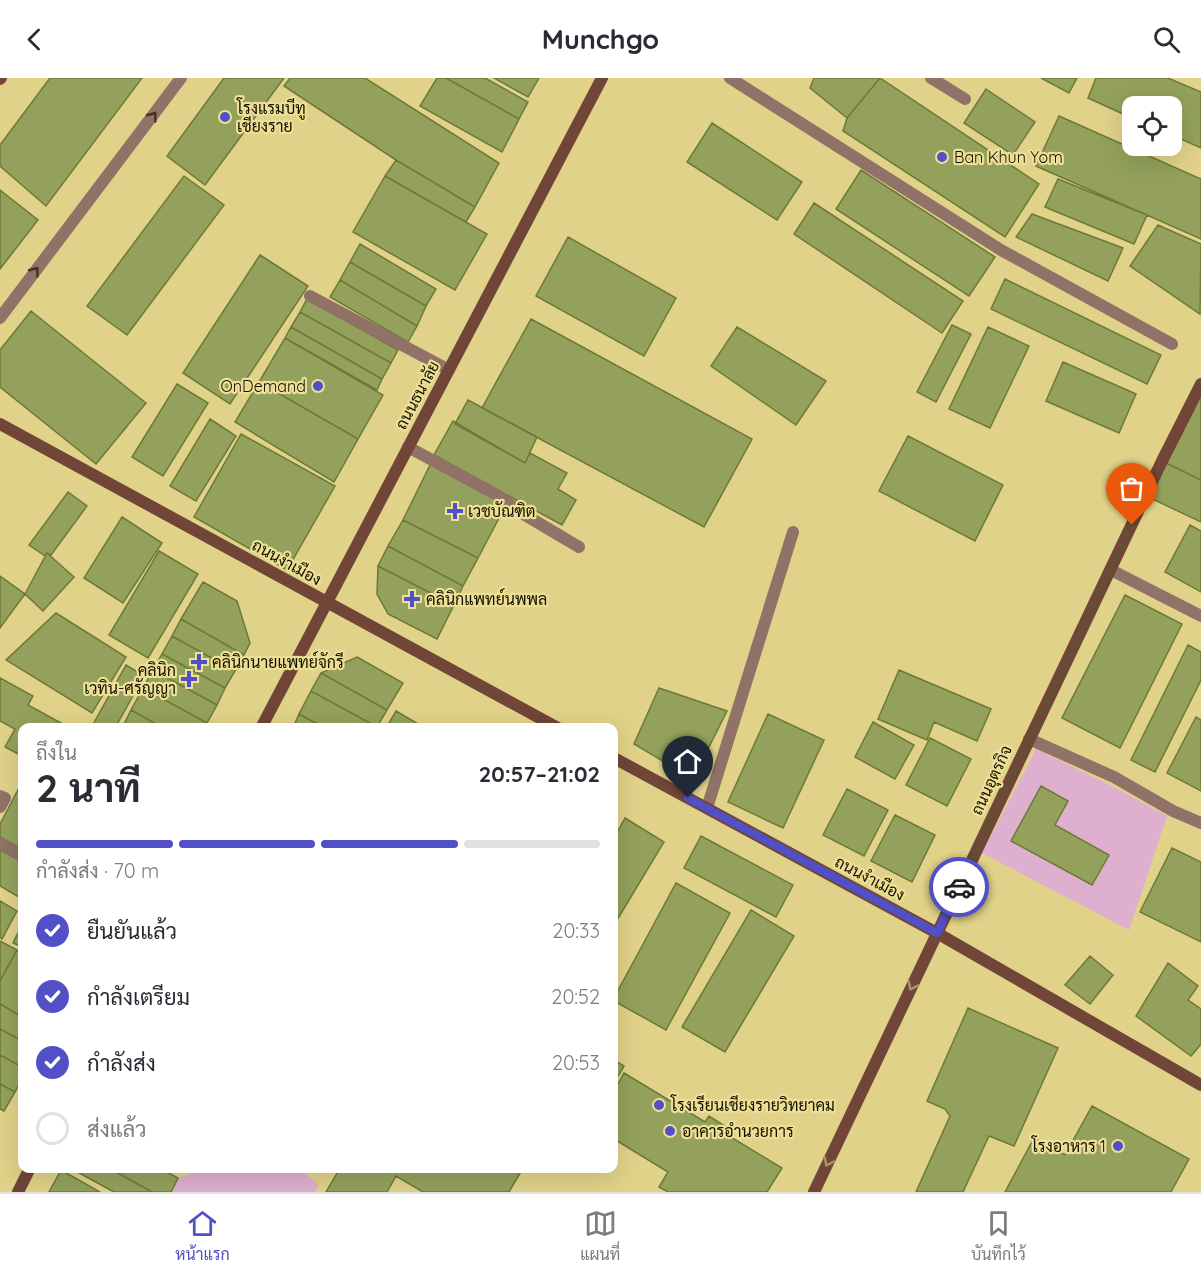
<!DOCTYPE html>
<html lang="th">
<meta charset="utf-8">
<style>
:root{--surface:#fff;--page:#f7f7f7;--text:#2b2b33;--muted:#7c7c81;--line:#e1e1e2;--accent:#5250c7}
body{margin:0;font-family:Quicksand,Sarabun,sans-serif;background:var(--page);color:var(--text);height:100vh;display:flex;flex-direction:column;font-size:22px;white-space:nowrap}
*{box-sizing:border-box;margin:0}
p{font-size:20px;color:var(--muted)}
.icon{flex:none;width:33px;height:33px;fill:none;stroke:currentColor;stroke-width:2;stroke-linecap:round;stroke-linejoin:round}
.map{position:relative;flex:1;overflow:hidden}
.side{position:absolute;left:18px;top:645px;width:600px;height:450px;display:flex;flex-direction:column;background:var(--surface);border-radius:12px;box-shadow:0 6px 24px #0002}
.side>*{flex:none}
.buttons{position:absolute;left:1122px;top:18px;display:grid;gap:12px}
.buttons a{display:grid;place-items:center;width:60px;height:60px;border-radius:12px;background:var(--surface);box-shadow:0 6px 24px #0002;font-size:30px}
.pin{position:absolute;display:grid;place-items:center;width:51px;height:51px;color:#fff;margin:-62px -26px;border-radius:50% 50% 50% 0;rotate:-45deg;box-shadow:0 0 6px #0007}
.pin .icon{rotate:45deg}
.courier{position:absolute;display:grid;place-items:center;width:60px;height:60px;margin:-30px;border:4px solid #5250c7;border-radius:50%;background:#fff;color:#222;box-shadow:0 2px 8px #0007}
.summary em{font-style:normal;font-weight:700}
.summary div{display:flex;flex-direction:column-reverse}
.summary{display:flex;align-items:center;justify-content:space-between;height:102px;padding:0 18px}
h1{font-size:39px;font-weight:700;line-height:45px}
.bar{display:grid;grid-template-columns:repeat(4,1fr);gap:9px 6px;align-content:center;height:72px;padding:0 18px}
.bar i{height:8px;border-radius:4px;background:var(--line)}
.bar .selected{background:var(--accent)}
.bar p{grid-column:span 4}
ol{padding:0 18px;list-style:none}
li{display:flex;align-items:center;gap:18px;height:66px}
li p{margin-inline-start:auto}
li .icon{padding:6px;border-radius:50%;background:var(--accent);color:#fff;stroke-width:4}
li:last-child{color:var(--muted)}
li i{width:33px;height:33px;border:3px solid var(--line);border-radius:50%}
header{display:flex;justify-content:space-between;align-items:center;height:78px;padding:0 18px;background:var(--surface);font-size:27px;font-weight:700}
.menu{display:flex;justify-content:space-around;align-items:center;height:84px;border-top:2px solid var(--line);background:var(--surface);font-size:16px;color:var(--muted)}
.menu a{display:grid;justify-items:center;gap:3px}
.menu .selected{color:var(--accent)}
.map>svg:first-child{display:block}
.green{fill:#deafcf}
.building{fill:#93a15c;stroke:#6d7a35;stroke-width:1.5}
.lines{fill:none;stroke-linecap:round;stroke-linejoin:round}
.lane{stroke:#917268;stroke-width:12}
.street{stroke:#917268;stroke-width:12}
.secondary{stroke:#714538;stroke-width:12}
.oneway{stroke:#403324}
.oneway2{stroke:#af9266}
.done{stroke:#5c5530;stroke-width:6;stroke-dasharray:0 10.8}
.route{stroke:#5250c7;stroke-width:8}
.poi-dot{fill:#5250c7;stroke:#eddf95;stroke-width:2}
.labels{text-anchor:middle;stroke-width:4.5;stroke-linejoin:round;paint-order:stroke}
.poi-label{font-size:16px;fill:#151100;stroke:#eddf95;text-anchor:start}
.street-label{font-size:16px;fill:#151100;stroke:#eddf95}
</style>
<header><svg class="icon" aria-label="back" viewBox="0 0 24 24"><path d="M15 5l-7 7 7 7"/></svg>Munchgo<svg class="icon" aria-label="search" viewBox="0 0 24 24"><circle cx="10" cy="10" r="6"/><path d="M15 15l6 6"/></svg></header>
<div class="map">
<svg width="1201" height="1114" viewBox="0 0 1201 1114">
<rect width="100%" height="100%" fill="#e0d288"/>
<path class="green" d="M1036 671 1114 709 1167 738 1129 852 982 775Z
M210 1090 299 1091 319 1107 315 1114H171L178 1100Z"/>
<path class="building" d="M50 0H142L46 128 0 88V67Z
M224 0H284L205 107 167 78Z
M290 0H365L499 85 475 129 396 82 284 8Z
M437 0H446L519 41 502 74 420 28Z
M446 0H485L528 24 519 41Z
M494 0H539L528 19Z
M814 0H880L847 40 810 10Z
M880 0 1039 106 1005 159 843 53 847 40Z
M1041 0H1077L1069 15Z
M1096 0H1168L1201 14V70L1172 57V28H1132V40L1088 20Z
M986 11 1035 44 1013 77 964 45Z
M1059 38 1201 101V161L1036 88Z
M712 45 802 104 777 142 687 84Z
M396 82 475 129 466 144 385 98Z
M861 92 995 179 969 218 836 131Z
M184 98 224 127 127 257 87 228Z
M385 98 487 156 455 212 353 154Z
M1058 101 1147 137 1134 166 1045 129Z
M0 112 38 142 0 191Z
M814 125 963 223 942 255 794 156Z
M1032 136 1123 170 1108 203 1016 159Z
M1158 147 1201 166 1200 236 1130 188Z
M568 159 676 220 644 278 536 218Z
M360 166 436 211 426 228 350 184Z
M260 177 308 208 230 326 183 295Z
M350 184 426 228 417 248 340 202Z
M1005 201 1161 277 1147 306 991 231Z
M340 202 417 248 408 264 330 219Z
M307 221 398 272 391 285 300 234Z
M31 233 146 325 96 386 0 309V272Z
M300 234 391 285 382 301 291 249Z
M531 241 752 361 704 449 482 330Z
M952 247 971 256 936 324 917 314Z
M291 249 382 301 377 312 285 260Z
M737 249 826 303 796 347 711 288Z
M988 249 1029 268 990 350 949 331Z
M285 260 383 317 358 361 259 304Z
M1063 284 1136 316 1119 355 1046 323Z
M259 304 358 361 334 404 235 344Z
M177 306 208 325 163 398 132 379Z
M1201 306V402L1162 383Z
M468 322 537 359 525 385 455 346Z
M210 341 236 358 196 423 170 408Z
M453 343 525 385 530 375 567 395 558 411 576 422 562 447 434 377Z
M241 356 335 408 287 492 194 439Z
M908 358 1003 407 975 463 879 413Z
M1162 383 1201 402V444L1146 418Z
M431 385 507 425 478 480 403 442Z
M68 414 87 428 51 477 47 475 45 478 29 467Z
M122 439 162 465 123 525 84 500Z
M403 442 478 480 463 508 388 468Z
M1190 447 1201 453V514L1165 494Z
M388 468 463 508 454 527 378 488Z
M159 473 198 496 148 580 109 557Z
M47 475 74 499 43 533 25 516Z
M378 488 454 527 437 561 388 536 377 516Z
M0 498 25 516 0 550Z
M203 504 237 523 250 565 244 577 181 541Z
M1125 517 1182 546 1120 670 1062 640Z
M56 535 126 579 92 635 6 582Z
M181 541 244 577 235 593 172 558Z
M172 558 235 593 225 610 162 576Z
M1188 567 1201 574V602L1155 694 1131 682Z
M162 576 225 610 217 627 153 592Z
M357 579 403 605 387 632 321 595Z
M126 587 144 598 115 650H91Z
M153 592 217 627 207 645 143 610Z
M899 592 991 631 977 663 934 644 927 662 878 641Z
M321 595 387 632 377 649 311 613Z
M0 600 33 618 28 627 70 650H22V678L5 669 15 651 0 643Z
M143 610 207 645 205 650H163L131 632Z
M659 610 727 633 693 701 634 666Z
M311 613 377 649 325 650 299 636Z
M131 632 163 650H122Z
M396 633 425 650H386Z
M299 636 325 650H293Z
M768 636 824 662 783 750 728 724Z
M1196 639 1201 642V713L1167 695Z
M873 644 914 667 895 701 855 679Z
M930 660 971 681 947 728 906 707Z
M22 704V771L0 759V746Z
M1041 708 1068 723 1055 747 1109 777 1092 807 1011 763Z
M847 711 888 732 864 778 823 757Z
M895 737 935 757 912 804 871 783Z
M625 740 664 764 614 847V760Z
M701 758 793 807 776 839 684 790Z
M1172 770 1201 784V864L1140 834Z
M0 772 22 784V821L0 808Z
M676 805 730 835 666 952 614 923V920Z
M0 823 17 833 2 861 0 859Z
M751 832 794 858 725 974 682 949Z
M21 849 22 850V869L13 865Z
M0 863 17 872 0 903Z
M17 872 22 875V939L0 926V903Z
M1090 878 1113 897 1090 926 1065 907Z
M1168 885 1198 908 1188 922 1201 931V966L1191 978 1136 938Z
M0 926 22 939V963L0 951Z
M968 930 1058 970 1014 1068 989 1058 963 1114H916L950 1038 945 1031 927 1023Z
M0 951 22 963V989L0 977Z
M0 977 22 989V1001L15 1014 0 1006Z
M614 982 624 988 614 1005Z
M624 995 705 1044 709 1038 728 1050 724 1055 782 1090 767 1114H668L659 1109 668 1094 614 1061V1013Z
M0 1006 15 1014 4 1033 0 1031Z
M1092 1028 1189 1081 1171 1114H1005L1034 1060 1065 1077Z
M70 1090H109L152 1114H114Z
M109 1090H160L178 1100 171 1114H152Z
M340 1090H523L509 1114H423L396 1098 387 1114H326Z
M61 1092 100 1114H49Z"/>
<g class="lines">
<path class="lane" d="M730 0 1001 172 1172 266
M0 240 181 0
M408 369 497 417 525 437 579 469
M1111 492 1201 538
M0 718 5 720 0 729
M0 765 22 778"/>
<path class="street" d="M931 0 965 21
M310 218 449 292
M1029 661 1114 699 1173 733 1201 745
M707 730 793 454"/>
<path class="secondary" d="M0 1 1 0
M0 346 558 650
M261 650 602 0
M614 680 937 855 1201 1007
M18 1114 30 1090
M814 1114 1162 383 1201 306"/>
</g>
<defs><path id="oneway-chevron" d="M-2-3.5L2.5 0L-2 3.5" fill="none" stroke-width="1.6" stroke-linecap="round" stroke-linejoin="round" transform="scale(1.5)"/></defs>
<g class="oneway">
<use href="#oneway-chevron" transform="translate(153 38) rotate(-53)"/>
<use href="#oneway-chevron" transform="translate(35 193) rotate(-53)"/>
</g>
<g class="oneway2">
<use href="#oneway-chevron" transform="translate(912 908) rotate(116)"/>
<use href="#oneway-chevron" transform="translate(828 1084) rotate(115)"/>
</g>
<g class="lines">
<path class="done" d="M959 809 1132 447"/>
<path class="route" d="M688 720 937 855 959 809"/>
</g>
<g class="poi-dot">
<circle cx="225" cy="39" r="6"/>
<circle cx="942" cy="79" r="6"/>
<circle cx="318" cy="308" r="6"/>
<path d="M452 424h6v6h6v6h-6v6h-6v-6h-6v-6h6z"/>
<path d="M409 512h6v6h6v6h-6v6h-6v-6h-6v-6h6z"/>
<path d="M196 575h6v6h6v6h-6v6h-6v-6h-6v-6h6z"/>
<path d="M186 592h6v6h6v6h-6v6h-6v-6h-6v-6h6z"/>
<circle cx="659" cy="1027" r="6"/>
<circle cx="670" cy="1053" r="6"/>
<circle cx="1118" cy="1068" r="6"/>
</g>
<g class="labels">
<g class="poi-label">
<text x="237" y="36">โรงแรมบีทู<tspan x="237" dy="18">เชียงราย</tspan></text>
<text x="954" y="85">Ban Khun Yom</text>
<text x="306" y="314" text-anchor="end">OnDemand</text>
<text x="468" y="439">เวชบัณฑิต</text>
<text x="426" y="527">คลินิกแพทย์นพพล</text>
<text x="212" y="590">คลินิกนายแพทย์จักรี</text>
<text x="176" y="598" text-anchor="end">คลินิก<tspan x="176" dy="18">เวทิน-ศรัญญา</tspan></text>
<text x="671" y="1033">โรงเรียนเชียงรายวิทยาคม</text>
<text x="682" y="1059">อาคารอำนวยการ</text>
<text x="1106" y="1074" text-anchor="end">โรงอาหาร 1</text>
</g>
<g class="street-label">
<text transform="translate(417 317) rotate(-62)" y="6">ถนนธนาลัย</text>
<text transform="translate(287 484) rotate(29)" y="6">ถนนงำเมือง</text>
<text transform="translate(991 702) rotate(-65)" y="6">ถนนอุตรกิจ</text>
<text transform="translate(870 800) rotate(28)" y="6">ถนนงำเมือง</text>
</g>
</g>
</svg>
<div class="buttons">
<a><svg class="icon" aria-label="locate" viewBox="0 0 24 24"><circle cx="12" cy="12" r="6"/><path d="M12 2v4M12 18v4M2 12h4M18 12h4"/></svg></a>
</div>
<div class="pin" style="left:1132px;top:447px;background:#ea580c"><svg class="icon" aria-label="bag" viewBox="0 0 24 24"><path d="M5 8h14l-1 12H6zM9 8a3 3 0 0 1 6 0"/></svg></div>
<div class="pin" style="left:688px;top:720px;background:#1f2937"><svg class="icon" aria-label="home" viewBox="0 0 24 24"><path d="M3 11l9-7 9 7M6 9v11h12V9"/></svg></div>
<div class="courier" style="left:959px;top:809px"><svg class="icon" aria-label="car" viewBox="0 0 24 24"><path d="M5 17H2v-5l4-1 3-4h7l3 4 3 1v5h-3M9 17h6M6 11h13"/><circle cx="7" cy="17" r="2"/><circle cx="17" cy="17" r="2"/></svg></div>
<section class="side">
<div class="summary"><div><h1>2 นาที</h1><p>ถึงใน</p></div><em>20:57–21:02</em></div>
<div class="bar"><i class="selected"></i><i class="selected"></i><i class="selected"></i><i></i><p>กำลังส่ง · 70 m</p></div>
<ol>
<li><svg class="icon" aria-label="check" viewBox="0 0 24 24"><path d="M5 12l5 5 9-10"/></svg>ยืนยันแล้ว<p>20:33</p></li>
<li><svg class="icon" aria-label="check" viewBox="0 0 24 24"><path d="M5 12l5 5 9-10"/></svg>กำลังเตรียม<p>20:52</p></li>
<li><svg class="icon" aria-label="check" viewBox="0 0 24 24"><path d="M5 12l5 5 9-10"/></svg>กำลังส่ง<p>20:53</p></li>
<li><i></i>ส่งแล้ว</li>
</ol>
</section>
</div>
<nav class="menu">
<a class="selected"><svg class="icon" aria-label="home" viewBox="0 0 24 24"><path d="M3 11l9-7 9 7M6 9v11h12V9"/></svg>หน้าแรก</a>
<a><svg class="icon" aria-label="map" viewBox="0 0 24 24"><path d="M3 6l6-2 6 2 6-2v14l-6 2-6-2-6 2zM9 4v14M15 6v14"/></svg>แผนที่</a>
<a><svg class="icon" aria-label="saved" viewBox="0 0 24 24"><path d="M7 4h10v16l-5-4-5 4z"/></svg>บันทึกไว้</a>
</nav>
